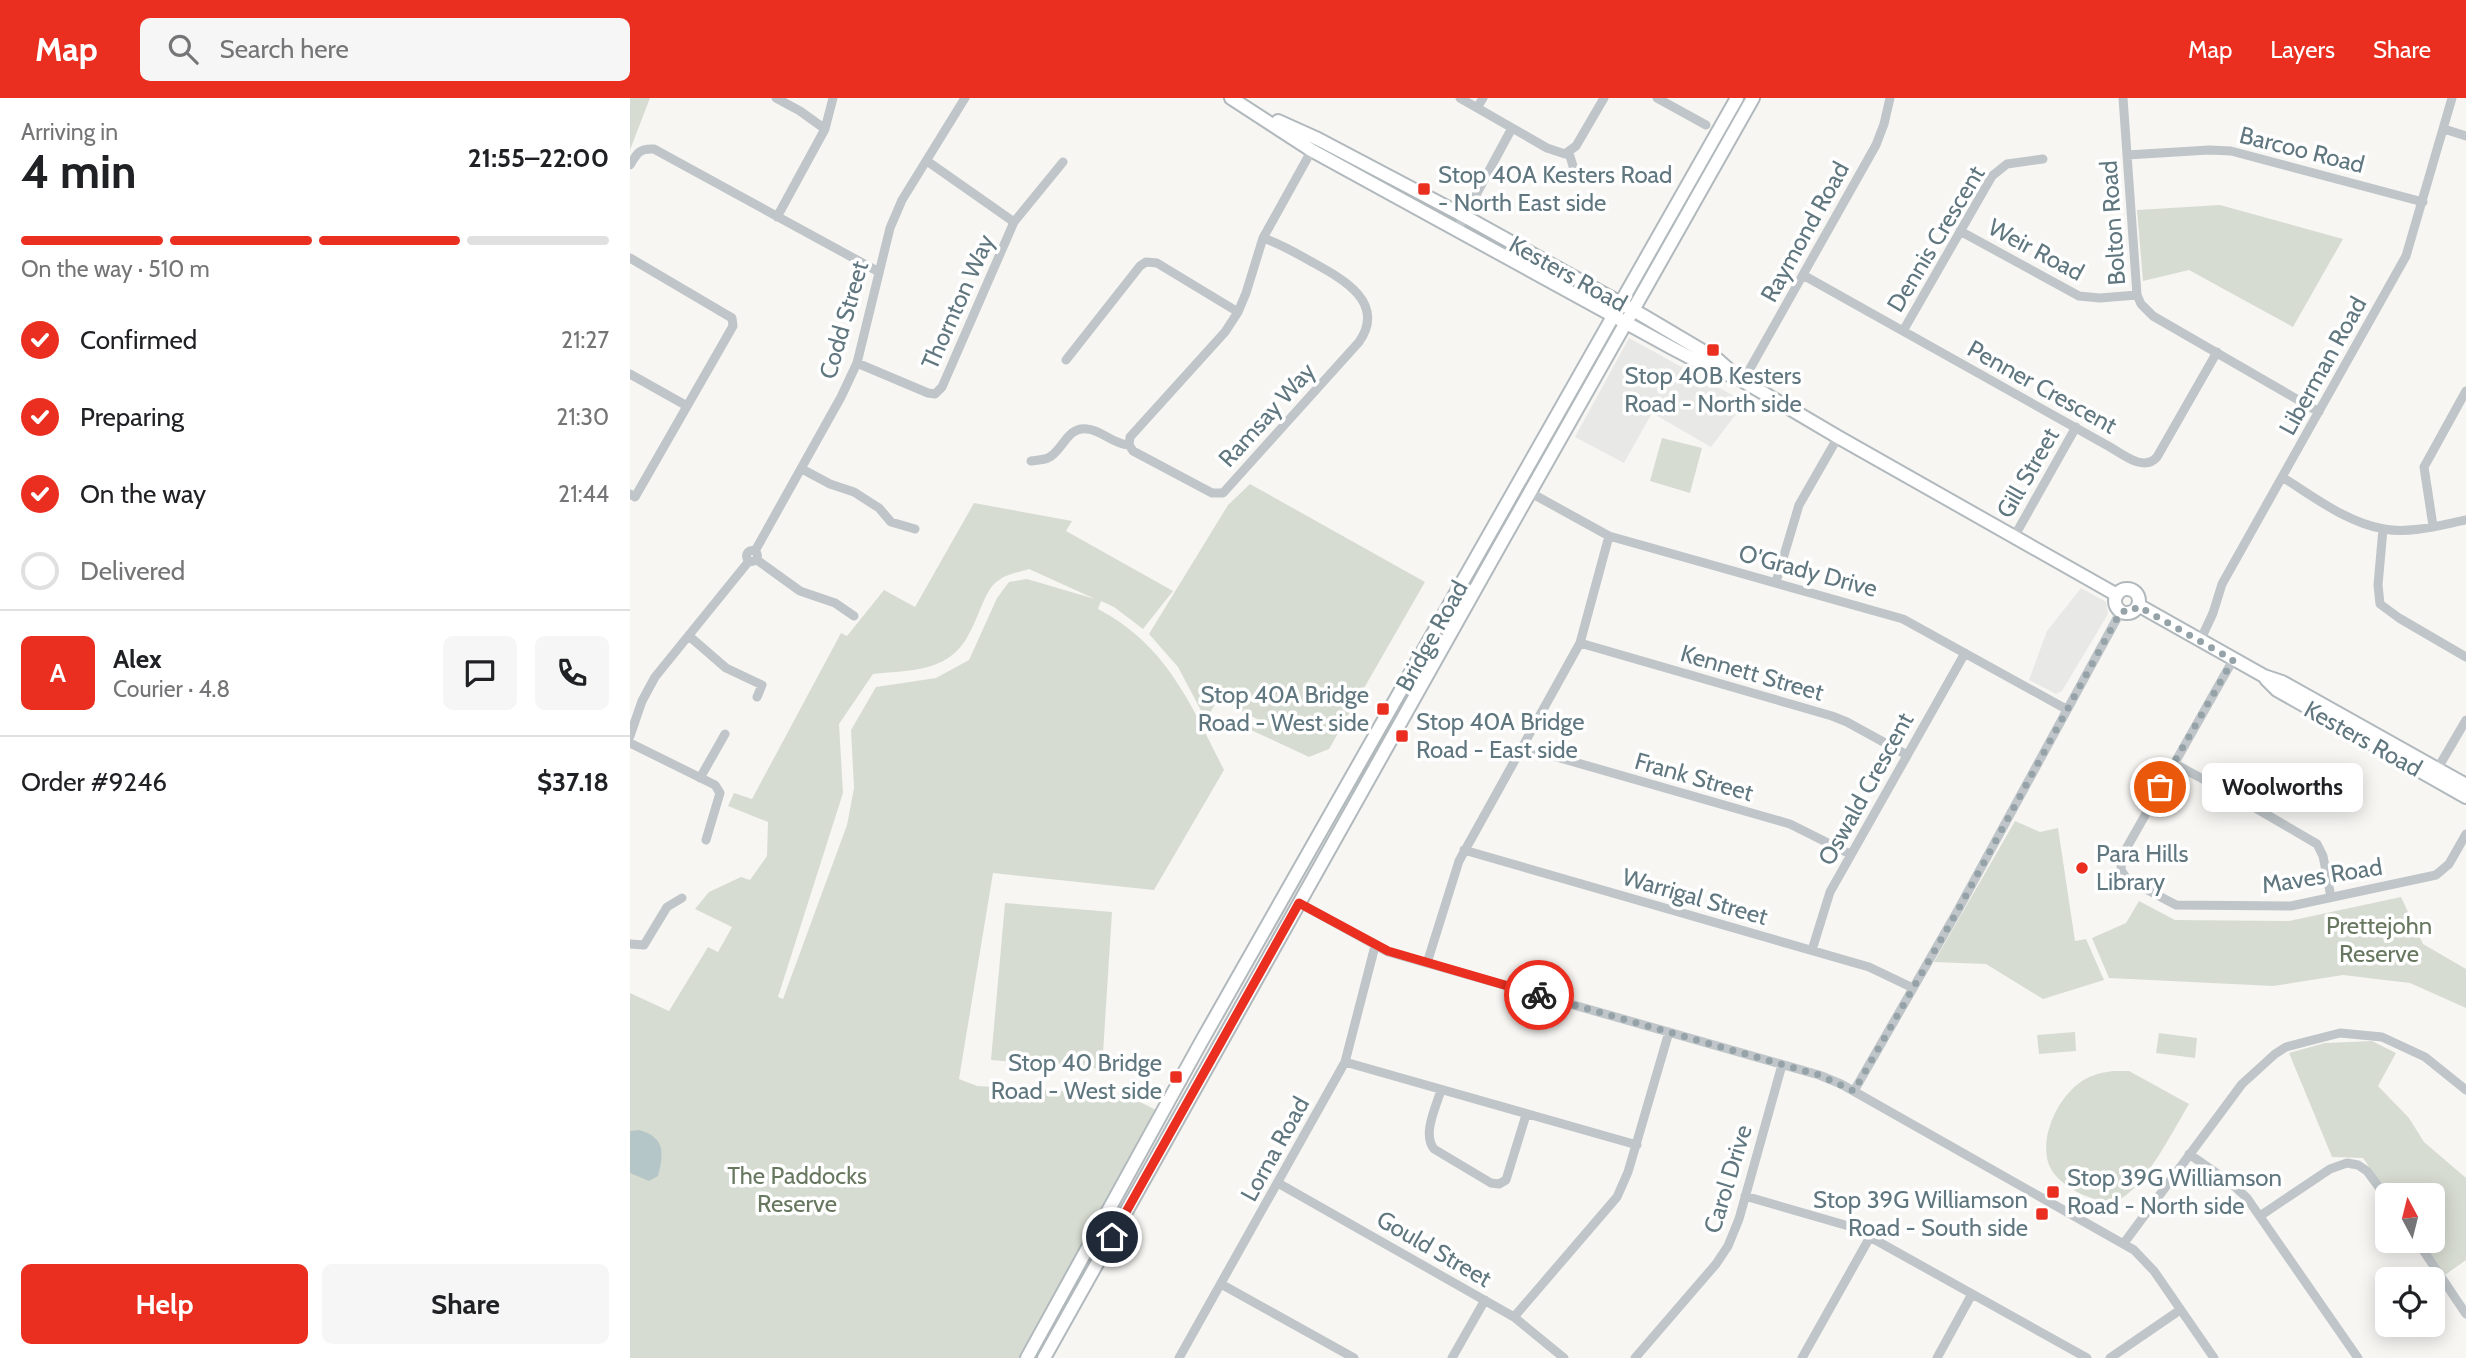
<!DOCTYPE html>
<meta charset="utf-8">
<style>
:root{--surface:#fff;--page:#f6f6f6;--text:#202124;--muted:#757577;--line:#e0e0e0;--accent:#ea2f20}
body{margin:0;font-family:Cabin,sans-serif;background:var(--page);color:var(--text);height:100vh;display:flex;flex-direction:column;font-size:26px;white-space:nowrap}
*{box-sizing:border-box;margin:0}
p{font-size:23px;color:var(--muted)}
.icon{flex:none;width:38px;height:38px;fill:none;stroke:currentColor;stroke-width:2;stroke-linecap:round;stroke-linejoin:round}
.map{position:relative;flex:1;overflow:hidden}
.drawer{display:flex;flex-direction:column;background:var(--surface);width:630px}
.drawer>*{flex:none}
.needle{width:46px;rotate:353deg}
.fabs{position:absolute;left:1745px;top:1085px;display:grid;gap:14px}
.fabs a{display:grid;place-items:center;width:70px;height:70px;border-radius:10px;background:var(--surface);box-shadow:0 4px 18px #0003;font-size:35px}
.pin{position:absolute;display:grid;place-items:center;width:60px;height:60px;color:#fff;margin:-30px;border:4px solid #fff;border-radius:50%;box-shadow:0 2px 7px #0007}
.courier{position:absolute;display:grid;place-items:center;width:70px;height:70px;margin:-35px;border:5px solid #ea2f20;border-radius:50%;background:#fff;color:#222;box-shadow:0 2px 9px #0007}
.bubble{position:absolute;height:49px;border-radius:10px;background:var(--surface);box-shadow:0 4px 18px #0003;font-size:23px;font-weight:700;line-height:49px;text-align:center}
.headline em{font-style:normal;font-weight:700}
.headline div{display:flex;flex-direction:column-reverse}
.headline{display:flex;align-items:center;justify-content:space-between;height:119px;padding:0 21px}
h1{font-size:46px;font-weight:700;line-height:52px}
.bar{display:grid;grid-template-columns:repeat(4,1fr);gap:10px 7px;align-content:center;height:84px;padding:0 21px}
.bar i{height:9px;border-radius:5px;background:var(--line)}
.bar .on{background:var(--accent)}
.bar p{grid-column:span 4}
.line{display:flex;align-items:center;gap:18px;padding:0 21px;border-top:2px solid var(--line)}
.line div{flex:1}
.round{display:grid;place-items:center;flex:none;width:74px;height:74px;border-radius:10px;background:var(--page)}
ol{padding:0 21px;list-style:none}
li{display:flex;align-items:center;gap:21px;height:77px}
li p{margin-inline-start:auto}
li .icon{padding:7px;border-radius:50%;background:var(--accent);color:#fff;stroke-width:4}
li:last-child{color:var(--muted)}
li i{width:38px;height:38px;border:4px solid var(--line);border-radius:50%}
.cta{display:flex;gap:14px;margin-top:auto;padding:14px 21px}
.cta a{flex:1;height:80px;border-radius:10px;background:var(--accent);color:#fff;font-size:28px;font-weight:700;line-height:80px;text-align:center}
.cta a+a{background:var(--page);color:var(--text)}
header{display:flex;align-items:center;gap:42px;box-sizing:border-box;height:98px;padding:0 35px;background:var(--accent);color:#fff}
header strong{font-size:33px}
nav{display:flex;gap:38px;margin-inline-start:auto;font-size:24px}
.search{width:490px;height:63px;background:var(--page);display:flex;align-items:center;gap:18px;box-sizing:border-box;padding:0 24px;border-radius:10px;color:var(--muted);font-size:26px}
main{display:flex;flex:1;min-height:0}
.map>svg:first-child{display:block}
.built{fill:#e8e8e7}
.green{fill:#d7dcd2;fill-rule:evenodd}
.water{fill:#b4c6c7}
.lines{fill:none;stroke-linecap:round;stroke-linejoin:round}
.secondary-casing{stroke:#b1b9bd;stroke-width:16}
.street{stroke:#bfc5c8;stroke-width:9}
.secondary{stroke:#fff;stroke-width:12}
.done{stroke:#95a3a8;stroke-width:7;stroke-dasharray:0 12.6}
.route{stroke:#ea2f20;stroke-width:9}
.poi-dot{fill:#ea2f20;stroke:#fff;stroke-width:2.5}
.labels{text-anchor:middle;stroke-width:7;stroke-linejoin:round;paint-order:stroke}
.street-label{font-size:24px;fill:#607780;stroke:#fff}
.poi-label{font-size:24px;fill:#607780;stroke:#fff;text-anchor:start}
.park-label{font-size:24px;fill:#687860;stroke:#fff}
</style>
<header>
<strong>Map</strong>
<div class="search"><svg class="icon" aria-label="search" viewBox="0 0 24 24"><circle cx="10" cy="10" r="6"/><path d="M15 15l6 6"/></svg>Search here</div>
<nav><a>Map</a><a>Layers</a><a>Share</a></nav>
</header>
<main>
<section class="drawer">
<div class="headline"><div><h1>4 min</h1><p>Arriving in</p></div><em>21:55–22:00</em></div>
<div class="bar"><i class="on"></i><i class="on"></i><i class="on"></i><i></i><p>On the way · 510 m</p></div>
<ol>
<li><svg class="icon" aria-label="check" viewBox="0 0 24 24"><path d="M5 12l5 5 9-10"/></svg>Confirmed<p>21:27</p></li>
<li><svg class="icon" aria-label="check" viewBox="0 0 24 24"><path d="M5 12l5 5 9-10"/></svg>Preparing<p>21:30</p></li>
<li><svg class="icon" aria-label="check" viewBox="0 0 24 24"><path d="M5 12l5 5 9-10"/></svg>On the way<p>21:44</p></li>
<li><i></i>Delivered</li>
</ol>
<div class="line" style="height:126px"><b class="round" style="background:var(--accent);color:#fff">A</b><div><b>Alex</b><p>Courier · 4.8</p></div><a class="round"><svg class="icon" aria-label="chat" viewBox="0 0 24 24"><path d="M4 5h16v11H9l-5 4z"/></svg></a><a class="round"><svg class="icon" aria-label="phone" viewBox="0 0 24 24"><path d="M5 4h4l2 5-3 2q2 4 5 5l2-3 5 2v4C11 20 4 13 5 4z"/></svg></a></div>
<div class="line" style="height:91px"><div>Order #9246</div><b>$37.18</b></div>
<div class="cta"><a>Help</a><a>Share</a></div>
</section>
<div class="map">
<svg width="1836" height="1260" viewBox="0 0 1836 1260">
<rect width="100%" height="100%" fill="#f7f6f3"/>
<path class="built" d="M999 240 1115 304 1081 349 1022 315 994 365 945 339Z
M1451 490 1476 504 1478 516 1432 593 1426 596 1399 582 1417 533Z"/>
<path class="green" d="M0 0H20L0 52Z
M1590 107 1713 141 1663 229 1559 172 1513 183 1507 112Z
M1032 340 1072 350 1060 395 1020 383Z
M620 386 795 484 699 651 679 659 621 632 627 621 588 601 576 622 548 569 519 536 598 407Z
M344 405 442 423 436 433 543 493 513 531 484 509 471 503 468 511C537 547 561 607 594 672L524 792 363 775 329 981 347 988 496 997 532 1015 396 1260H0V895L39 913 78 849 88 854 102 829 65 811 79 794 111 779 120 782 137 758 138 724 98 708 104 695 122 701 211 535 217 538 254 492 285 509ZM399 471 465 501 397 481 379 484 367 500 339 562 306 580 246 589 221 632 224 690 217 727 153 901 148 899 213 695 209 626 243 576C269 573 300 574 321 558 347 540 350 493 369 482 377 476 390 474 399 471Z
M1385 723 1410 734 1428 730 1445 843 1456 841 1474 882 1413 901 1356 866 1304 864Z
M1771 799 1793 846 1836 871V910L1780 885 1713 877 1643 888 1479 880 1462 840 1496 825 1509 803 1545 822 1659 823Z
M375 805 482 814 472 971 361 962Z
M1445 934 1446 953 1409 956 1407 937Z
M1529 935 1567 940 1565 960 1526 955Z
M1742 943 1766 955 1748 988 1779 1020 1794 1044 1836 1080V1162L1815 1177 1791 1143H1802V1097H1759L1733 1060 1702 1059 1659 955 1695 945Z
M1483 973H1499L1559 1006C1544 1031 1518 1082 1495 1098 1475 1113 1428 1090 1419 1067 1409 1040 1427 1002 1448 986 1459 977 1470 975 1483 973Z"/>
<path class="water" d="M9 1032C35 1039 34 1055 28 1078L19 1083 0 1075V1033Z"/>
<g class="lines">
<defs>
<path id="secondary" d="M601 0 681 52 1042 250 1082 271 1108 280 1208 339 1487 497
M648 23 688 41 834 118 1012 217 1088 262 1105 277
M1485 503a12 12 0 1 1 24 0a12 12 0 1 1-24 0Z
M1508 507 1634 578 1652 584 1836 687
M1636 581 1647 592 1836 699
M397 1260 570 946 1107 0
M414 1260 869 449 1123 0"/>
</defs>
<use href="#secondary" class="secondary-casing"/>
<path class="street" d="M146 0 170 13 195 31
M830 0 917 50 935 56 946 48 974 0
M1027 0 1076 27
M1493 0 1507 197 1511 206 1523 218 1689 314
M847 10 853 0
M1814 31 1836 38
M939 55 943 68
M1497 57 1579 52 1601 53 1793 104
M297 63 384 124
M0 67C7 55 10 50 24 51L249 174
M147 119 195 31 203 0
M827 132 882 30
M1330 133 1449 198 1470 200 1507 197
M633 140C651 146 666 155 682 164 711 180 757 204 729 244L593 395H582L503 353 499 347 500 339 595 234 608 214 616 195 633 140 688 41
M0 160 102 220 103 228 5 399 0 396
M1173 177 1480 349C1494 357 1514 374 1527 359L1587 254
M1273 233 1362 78 1377 66 1413 61
M436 262 510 168 516 164 527 165 608 214
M227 265 298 295 305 296 312 289 384 124 433 64
M0 276 57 308
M1113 283 1246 47 1254 26 1260 0
M401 363C406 362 413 362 418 360 433 353 437 328 457 331 472 332 482 346 499 347
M172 371 200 386 224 394 249 410 261 424 285 431
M1652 379C1683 398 1717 425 1754 431 1780 436 1811 427 1836 422
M901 395 979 438 1273 521 1436 611
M1803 428 1794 369 1836 293
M1753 431 1748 487 1750 506 1769 520 1836 559
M1384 439 1446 329
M116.5 458a5.5 5.5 0 1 1 11 0a5.5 5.5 0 1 1-11 0Z
M125 453 211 299 227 265 260 130 272 102 335 0
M127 462 170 493 205 505 224 518
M1146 484 1169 407 1208 339
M59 538 96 570 132 587 127 599
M1570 543 1583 515 1592 486 1776 158 1822 0
M950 545 1202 618 1217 624 1277 657
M1603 562 1492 758 1491 772 1497 781 1546 807 1661 808 1806 777 1819 766 1836 736
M0 638 12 603 25 579 119 463
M0 645 85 687 90 695 76 742
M892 649 1160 726 1220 756
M1545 666 1610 701 1687 746 1693 758 1701 799
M1805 675 1836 622
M70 680 95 636
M834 752 1239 869 1283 890
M669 805 758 854 1189 977 1211 986 1504 1152 1524 1173 1584 1260
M0 846 14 847 37 809 52 800
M1182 852 1200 794 1335 555
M797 865 829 763 950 545 979 438
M715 964 1007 1047
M811 992C806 1009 792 1036 804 1051L861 1085 869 1086 876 1082 896 1017
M1224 993 1328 812 1491 513
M1559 1056 1602 1086 1617 1100 1728 1260
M648 1085 884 1219 934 1260
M1115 1098 1222 1129 1457 1260
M1630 1118 1700 1071 1717 1065 1728 1067 1737 1073 1757 1100
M1787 1143 1836 1216
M1494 1145 1612 986 1645 956 1656 949 1710 935 1752 939 1795 959 1836 992
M591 1186 724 1260
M884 1219 987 1099 998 1074 1039 934
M549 1260 715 964 745 848
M822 1260 855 1202
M1005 1260 1086 1166 1098 1148 1109 1121 1152 967
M1172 1260 1240 1139
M1307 1260 1342 1196
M1480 1260 1550 1212"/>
<use href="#secondary" class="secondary"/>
</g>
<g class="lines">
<path class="done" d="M909 897 1189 977 1224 993 1328 812 1491 513 1501 514 1508 508 1603 562 1530 689"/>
<path class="route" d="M482 1139 669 805 758 853 909 897"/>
</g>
<g class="poi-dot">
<rect x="787" y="84" width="14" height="14" rx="3.5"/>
<rect x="1076" y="245" width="14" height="14" rx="3.5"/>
<rect x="746" y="604" width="14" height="14" rx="3.5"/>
<rect x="765" y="631" width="14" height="14" rx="3.5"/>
<circle cx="1452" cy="770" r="7"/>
<rect x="539" y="972" width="14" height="14" rx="3.5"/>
<rect x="1416" y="1087" width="14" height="14" rx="3.5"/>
<rect x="1405" y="1109" width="14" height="14" rx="3.5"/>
</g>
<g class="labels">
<g class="street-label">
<text transform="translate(1672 52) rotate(14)" y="8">Barcoo Road</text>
<text transform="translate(1483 125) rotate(-94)" y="8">Bolton Road</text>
<text transform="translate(1175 134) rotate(-61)" y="8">Raymond Road</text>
<text transform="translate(1306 141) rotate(-59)" y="8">Dennis Crescent</text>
<text transform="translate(1406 152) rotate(28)" y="8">Weir Road</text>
<text transform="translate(938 176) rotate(29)" y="8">Kesters Road</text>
<text transform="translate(328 204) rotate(-66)" y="8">Thornton Way</text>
<text transform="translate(214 222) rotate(-74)" y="8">Codd Street</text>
<text transform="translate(1693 268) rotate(-61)" y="8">Liberman Road</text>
<text transform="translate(1412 289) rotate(29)" y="8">Penner Crescent</text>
<text transform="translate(637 317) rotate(-48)" y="8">Ramsay Way</text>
<text transform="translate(1398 375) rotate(-60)" y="8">Gill Street</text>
<text transform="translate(1178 473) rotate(15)" y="8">O'Grady Drive</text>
<text transform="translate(802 538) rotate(-61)" y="8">Bridge Road</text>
<text transform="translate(1122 575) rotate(16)" y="8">Kennett Street</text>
<text transform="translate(1733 641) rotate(29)" y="8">Kesters Road</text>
<text transform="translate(1064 679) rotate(16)" y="8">Frank Street</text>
<text transform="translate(1236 691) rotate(-61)" y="8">Oswald Crescent</text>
<text transform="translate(1692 778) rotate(-9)" y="8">Maves Road</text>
<text transform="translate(1065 799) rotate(16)" y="8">Warrigal Street</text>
<text transform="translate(645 1051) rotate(-61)" y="8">Lorna Road</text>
<text transform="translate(1098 1081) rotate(-73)" y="8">Carol Drive</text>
<text transform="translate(804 1151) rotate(30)" y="8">Gould Street</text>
</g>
<g class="poi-label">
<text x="808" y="85">Stop 40A Kesters Road<tspan x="808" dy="28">- North East side</tspan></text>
<text x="1083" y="286" text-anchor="middle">Stop 40B Kesters<tspan x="1083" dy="28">Road - North side</tspan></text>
<text x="739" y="605" text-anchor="end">Stop 40A Bridge<tspan x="739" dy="28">Road - West side</tspan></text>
<text x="786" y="632">Stop 40A Bridge<tspan x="786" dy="28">Road - East side</tspan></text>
<text x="1466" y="764">Para Hills<tspan x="1466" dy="28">Library</tspan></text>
<text x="532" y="973" text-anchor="end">Stop 40 Bridge<tspan x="532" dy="28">Road - West side</tspan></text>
<text x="1437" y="1088">Stop 39G Williamson<tspan x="1437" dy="28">Road - North side</tspan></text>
<text x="1398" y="1110" text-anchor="end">Stop 39G Williamson<tspan x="1398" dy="28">Road - South side</tspan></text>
</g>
<g class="park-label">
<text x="1749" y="836">Prettejohn<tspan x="1749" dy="28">Reserve</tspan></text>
<text x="167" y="1086">The Paddocks<tspan x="167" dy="28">Reserve</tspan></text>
</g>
</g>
</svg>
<div class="fabs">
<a><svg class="needle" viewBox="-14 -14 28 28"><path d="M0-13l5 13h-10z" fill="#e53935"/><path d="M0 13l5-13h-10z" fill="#757577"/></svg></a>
<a><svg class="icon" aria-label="locate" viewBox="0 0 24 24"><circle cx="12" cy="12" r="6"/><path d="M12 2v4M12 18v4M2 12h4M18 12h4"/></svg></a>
</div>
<div class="pin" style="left:1530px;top:689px;background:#ea580c"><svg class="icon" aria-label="bag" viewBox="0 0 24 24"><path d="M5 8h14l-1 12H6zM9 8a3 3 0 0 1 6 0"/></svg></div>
<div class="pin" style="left:482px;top:1139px;background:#1f2937"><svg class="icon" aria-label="home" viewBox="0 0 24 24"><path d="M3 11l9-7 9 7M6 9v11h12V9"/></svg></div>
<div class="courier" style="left:909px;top:897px"><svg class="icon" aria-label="bike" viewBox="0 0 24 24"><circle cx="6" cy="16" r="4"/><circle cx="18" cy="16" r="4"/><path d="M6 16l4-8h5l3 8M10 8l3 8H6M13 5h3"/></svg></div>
<div class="bubble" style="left:1572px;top:665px;width:161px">Woolworths</div>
</div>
</main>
